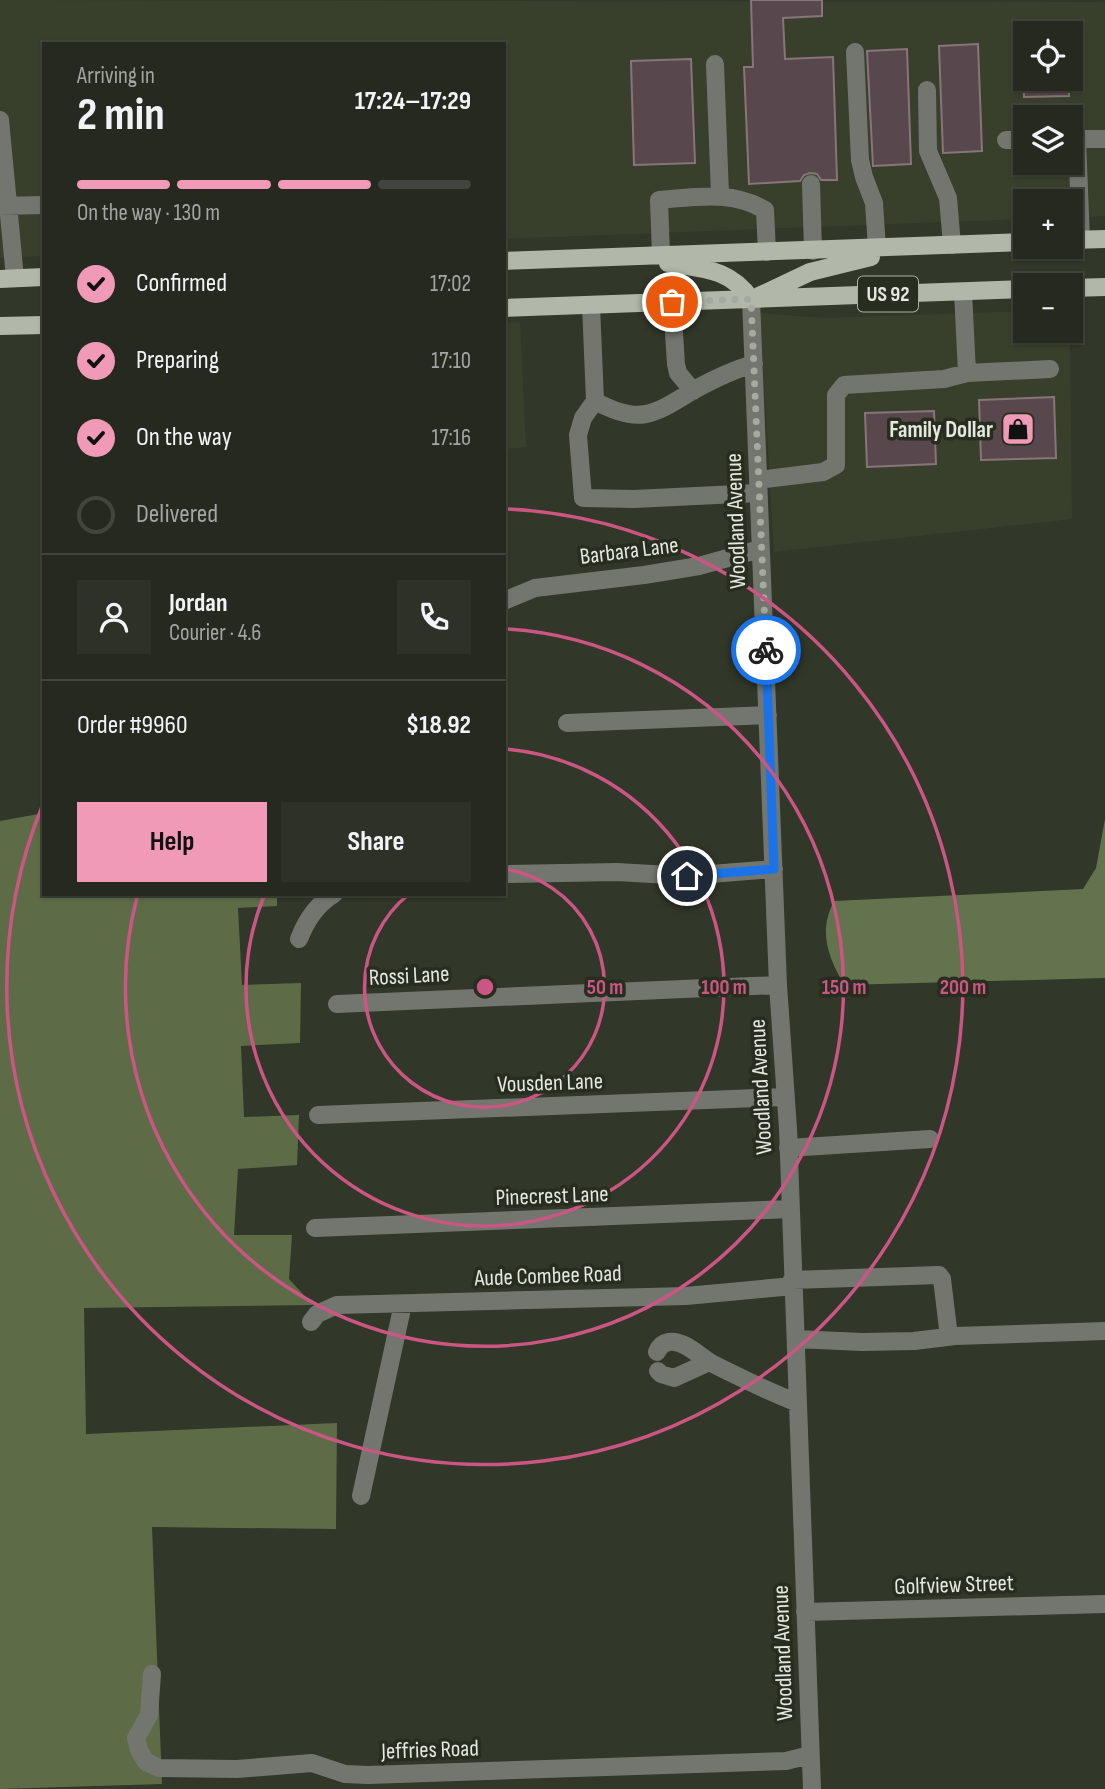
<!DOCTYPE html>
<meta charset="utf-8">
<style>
:root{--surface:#25291f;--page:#2d3128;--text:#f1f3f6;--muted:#a3a6a4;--line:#42453d;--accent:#f09ab7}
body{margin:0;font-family:"Sofia Sans Condensed",sans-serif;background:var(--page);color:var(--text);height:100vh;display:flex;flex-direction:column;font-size:26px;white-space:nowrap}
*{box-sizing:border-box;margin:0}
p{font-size:23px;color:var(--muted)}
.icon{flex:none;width:38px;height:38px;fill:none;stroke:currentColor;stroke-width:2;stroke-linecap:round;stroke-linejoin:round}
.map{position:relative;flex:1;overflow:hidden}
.side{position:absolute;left:42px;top:42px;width:464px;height:854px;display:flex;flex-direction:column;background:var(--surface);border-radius:0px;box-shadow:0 2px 5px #0004,0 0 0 2px var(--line)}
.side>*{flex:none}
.tools{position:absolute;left:1013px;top:21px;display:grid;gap:14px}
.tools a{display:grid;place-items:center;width:70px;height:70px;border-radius:0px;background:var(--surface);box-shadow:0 2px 5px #0004,0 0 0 2px var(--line);font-size:35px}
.pin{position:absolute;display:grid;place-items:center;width:60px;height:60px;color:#fff;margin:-30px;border:4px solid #fff;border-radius:50%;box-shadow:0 2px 7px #0007}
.courier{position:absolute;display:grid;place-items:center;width:70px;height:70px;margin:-35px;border:5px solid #1a73e8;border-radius:50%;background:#fff;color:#222;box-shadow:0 2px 9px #0007}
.overview em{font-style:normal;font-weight:700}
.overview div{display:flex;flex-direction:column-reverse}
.overview{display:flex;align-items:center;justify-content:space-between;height:119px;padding:0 35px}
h1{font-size:46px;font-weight:700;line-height:52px}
.bar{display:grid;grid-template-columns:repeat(4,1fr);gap:10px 7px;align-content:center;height:84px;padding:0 35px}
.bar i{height:9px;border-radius:5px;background:var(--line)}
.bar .current{background:var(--accent)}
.bar p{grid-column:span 4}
.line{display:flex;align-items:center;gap:18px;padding:0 35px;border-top:2px solid var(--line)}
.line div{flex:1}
.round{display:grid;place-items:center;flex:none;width:74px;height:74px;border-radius:0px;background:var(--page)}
ol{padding:0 35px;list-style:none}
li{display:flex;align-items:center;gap:21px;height:77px}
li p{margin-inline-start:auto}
li .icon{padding:7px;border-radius:50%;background:var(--accent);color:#111;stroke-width:4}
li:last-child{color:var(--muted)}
li i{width:38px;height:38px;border:4px solid var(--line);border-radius:50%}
.cta{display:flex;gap:14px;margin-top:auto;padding:14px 35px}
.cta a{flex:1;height:80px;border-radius:0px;background:var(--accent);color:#111;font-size:28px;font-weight:700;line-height:80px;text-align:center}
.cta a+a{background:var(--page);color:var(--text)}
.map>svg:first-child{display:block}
.built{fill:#38402c;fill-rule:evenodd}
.forest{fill:#5d6c47}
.water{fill:#63734d}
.building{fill:#58474c;stroke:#87757a;stroke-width:2}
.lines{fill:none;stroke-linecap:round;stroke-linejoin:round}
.minor{stroke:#73766f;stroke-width:18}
.major{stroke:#b1b7a9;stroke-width:18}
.done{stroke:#a5aa9f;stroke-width:7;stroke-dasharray:0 12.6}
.route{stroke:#1a73e8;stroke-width:9}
.ring{fill:none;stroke:#cc5683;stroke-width:3.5}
.labels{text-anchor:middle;stroke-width:7;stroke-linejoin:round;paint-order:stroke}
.shield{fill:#272d1f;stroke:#abb0a5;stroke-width:2}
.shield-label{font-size:21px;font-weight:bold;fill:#e4e8df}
.poi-label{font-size:23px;font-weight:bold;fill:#e4e8df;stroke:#272d1f;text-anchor:end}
.street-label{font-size:23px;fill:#e4e8df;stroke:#272d1f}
.centre{fill:#cc5683;stroke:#272d1f;stroke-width:3.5}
.ring-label{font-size:21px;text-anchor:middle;font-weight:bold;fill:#cc5683;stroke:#272d1f;stroke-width:7;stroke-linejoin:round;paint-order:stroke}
</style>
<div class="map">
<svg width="1105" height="1789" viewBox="0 0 1105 1789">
<rect width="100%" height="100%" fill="#313729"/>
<path class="built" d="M0 0 1105 2V216L1071 218V201H1026L1025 219 504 239V44H44V256L0 258ZM1026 33H1071V79H1026ZM1026 117H1071V163H1026Z
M1025 311 1026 331H1070L1072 519 774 552 760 313 827 318Z
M520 322 526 447 504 449V323Z"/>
<path class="forest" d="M44 813V894H277V906L238 908 242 985 301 983 300 1043 241 1046 244 1117 299 1115 297 1165 238 1169 234 1235H292L289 1279 313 1305 84 1308 86 1434 337 1423 336 1529 152 1527 162 1784 0 1789V821Z"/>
<path class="water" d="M1105 819V978L844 985C828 956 818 932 834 901L1083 889 1096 868Z"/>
<path class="building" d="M751 0H822V16L783 18 785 59 833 57 837 180H821L817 174 810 173 804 175 800 181 749 184 744 67H753Z
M978 44 982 151 943 153 939 46Z
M907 49 911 164 873 166 867 51Z
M691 59 695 163 634 165 631 61Z
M1068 79 1069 96 1024 97 1023 80Z
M1054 397 1056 458 981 460 979 400Z
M934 411 936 464 867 467 865 413Z"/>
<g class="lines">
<path class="minor" d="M855 52 860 160 864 177 874 203 877 248
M715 64 720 195
M927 90 928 151 948 198 952 245
M0 120 15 278
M1071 139H1105
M1077 139 1081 240
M1006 140H1026
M811 184 813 251
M0 206 44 205
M661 255 659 200C696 197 732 190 765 210L767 252
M751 299 778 985 788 1129 812 1789
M672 302 676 364 678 373 693 391
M591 305 595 401 583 418 578 435 583 498 634 499 758 493
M967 373 1050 369
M595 401C640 426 655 414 694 390 714 379 732 370 754 364
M758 480 823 472 836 465V395L844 385 944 379 967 373 963 292
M504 601 535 588 644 575 699 566 760 549
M567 723 768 715
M504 874 617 872 686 876 774 869
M299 939C306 921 317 904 334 894
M337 1004 778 985
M318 1115 784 1097
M788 1148 930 1139
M315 1228 790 1209
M792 1280 939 1275 942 1279 949 1337
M311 1322 317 1314 337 1305 686 1296 793 1286
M796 1339 862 1342 914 1341 955 1336 1105 1331
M657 1352C659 1347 663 1343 669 1342 685 1340 700 1357 713 1364 741 1378 769 1392 798 1403
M658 1371 661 1374 674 1378 709 1362
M361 1496 403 1304
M805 1612 1105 1604
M152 1674 149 1715 136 1738 139 1750 146 1762 159 1768 237 1769 312 1763 345 1774 368 1775 786 1761 810 1755"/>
<path class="major" d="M1071 240 1105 239
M504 261 1026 242
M668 263C703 269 729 268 751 299
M0 279 44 277
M1071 288 1105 287
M759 296 810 272 871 257
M504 308 1026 289
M0 326 44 325"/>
</g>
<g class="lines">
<path class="done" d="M672 302 751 299 766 650"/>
<path class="route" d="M687 876 774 869 766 650"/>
</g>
<g class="ring">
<path d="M505 869A120 120 0 1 1 409 894"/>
<path d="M506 749A239 239 0 1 1 264 896"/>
<path d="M507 629A359 359 0 1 1 137 897"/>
<path d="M506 509A478 478 0 1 1 43 804"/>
</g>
<defs>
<symbol id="shop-square" viewBox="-11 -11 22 22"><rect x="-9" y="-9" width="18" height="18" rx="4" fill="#f09ab7" stroke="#272d1f"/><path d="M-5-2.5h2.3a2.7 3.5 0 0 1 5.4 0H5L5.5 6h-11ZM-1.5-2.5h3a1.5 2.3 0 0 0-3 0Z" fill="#111"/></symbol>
</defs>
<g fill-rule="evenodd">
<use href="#shop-square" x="999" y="410" width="38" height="38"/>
</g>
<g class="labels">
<rect class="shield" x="858" y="276.5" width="60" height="35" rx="5"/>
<g class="shield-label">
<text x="888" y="301">US 92</text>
</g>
<g class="poi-label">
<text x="993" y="437">Family Dollar</text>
</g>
<g class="street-label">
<text transform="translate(735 521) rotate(-92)" y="8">Woodland Avenue</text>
<text transform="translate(629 550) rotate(-7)" y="8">Barbara Lane</text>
<text transform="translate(409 975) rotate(-3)" y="8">Rossi Lane</text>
<text transform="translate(550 1082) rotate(-2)" y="8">Vousden Lane</text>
<text transform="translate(760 1087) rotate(-93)" y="8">Woodland Avenue</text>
<text transform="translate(552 1195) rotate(-2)" y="8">Pinecrest Lane</text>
<text transform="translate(548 1275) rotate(-2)" y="8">Aude Combee Road</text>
<text transform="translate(954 1584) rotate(-2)" y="8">Golfview Street</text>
<text transform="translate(782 1653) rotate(-92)" y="8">Woodland Avenue</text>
<text transform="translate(430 1749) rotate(-2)" y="8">Jeffries Road</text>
</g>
</g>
<circle cx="485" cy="987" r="10" class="centre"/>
<g class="ring-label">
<text x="605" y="994">50 m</text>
<text x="724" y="994">100 m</text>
<text x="844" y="994">150 m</text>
<text x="963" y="994">200 m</text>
</g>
</svg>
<div class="tools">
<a><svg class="icon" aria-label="locate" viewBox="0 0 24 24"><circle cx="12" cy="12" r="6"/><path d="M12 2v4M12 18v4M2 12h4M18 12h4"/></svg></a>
<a><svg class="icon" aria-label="layers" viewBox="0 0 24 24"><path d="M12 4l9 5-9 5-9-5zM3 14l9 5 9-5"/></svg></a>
<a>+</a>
<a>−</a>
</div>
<div class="pin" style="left:672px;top:302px;background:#ea580c"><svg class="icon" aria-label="bag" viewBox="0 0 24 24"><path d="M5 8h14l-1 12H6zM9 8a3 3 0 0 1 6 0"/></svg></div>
<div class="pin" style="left:687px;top:876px;background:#1f2937"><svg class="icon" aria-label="home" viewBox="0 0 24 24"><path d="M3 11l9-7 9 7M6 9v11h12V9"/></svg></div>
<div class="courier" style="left:766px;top:650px"><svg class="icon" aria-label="bike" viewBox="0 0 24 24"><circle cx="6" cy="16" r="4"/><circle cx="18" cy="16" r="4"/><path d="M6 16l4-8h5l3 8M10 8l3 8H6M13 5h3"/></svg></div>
<section class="side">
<div class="overview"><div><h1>2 min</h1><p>Arriving in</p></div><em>17:24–17:29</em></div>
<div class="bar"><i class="current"></i><i class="current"></i><i class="current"></i><i></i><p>On the way · 130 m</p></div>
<ol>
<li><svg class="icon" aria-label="check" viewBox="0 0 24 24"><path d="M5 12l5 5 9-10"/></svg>Confirmed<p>17:02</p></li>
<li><svg class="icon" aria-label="check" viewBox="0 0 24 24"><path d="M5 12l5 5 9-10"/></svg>Preparing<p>17:10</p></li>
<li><svg class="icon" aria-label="check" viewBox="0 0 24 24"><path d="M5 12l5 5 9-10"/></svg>On the way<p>17:16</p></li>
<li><i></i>Delivered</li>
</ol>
<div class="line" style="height:126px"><a class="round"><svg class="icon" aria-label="person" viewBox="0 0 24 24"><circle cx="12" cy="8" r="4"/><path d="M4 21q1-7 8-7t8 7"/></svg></a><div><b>Jordan</b><p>Courier · 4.6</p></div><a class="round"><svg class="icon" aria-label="phone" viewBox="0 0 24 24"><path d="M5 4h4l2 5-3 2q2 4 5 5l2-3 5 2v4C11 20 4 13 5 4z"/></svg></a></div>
<div class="line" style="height:91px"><div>Order #9960</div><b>$18.92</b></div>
<div class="cta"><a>Help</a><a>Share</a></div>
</section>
</div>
